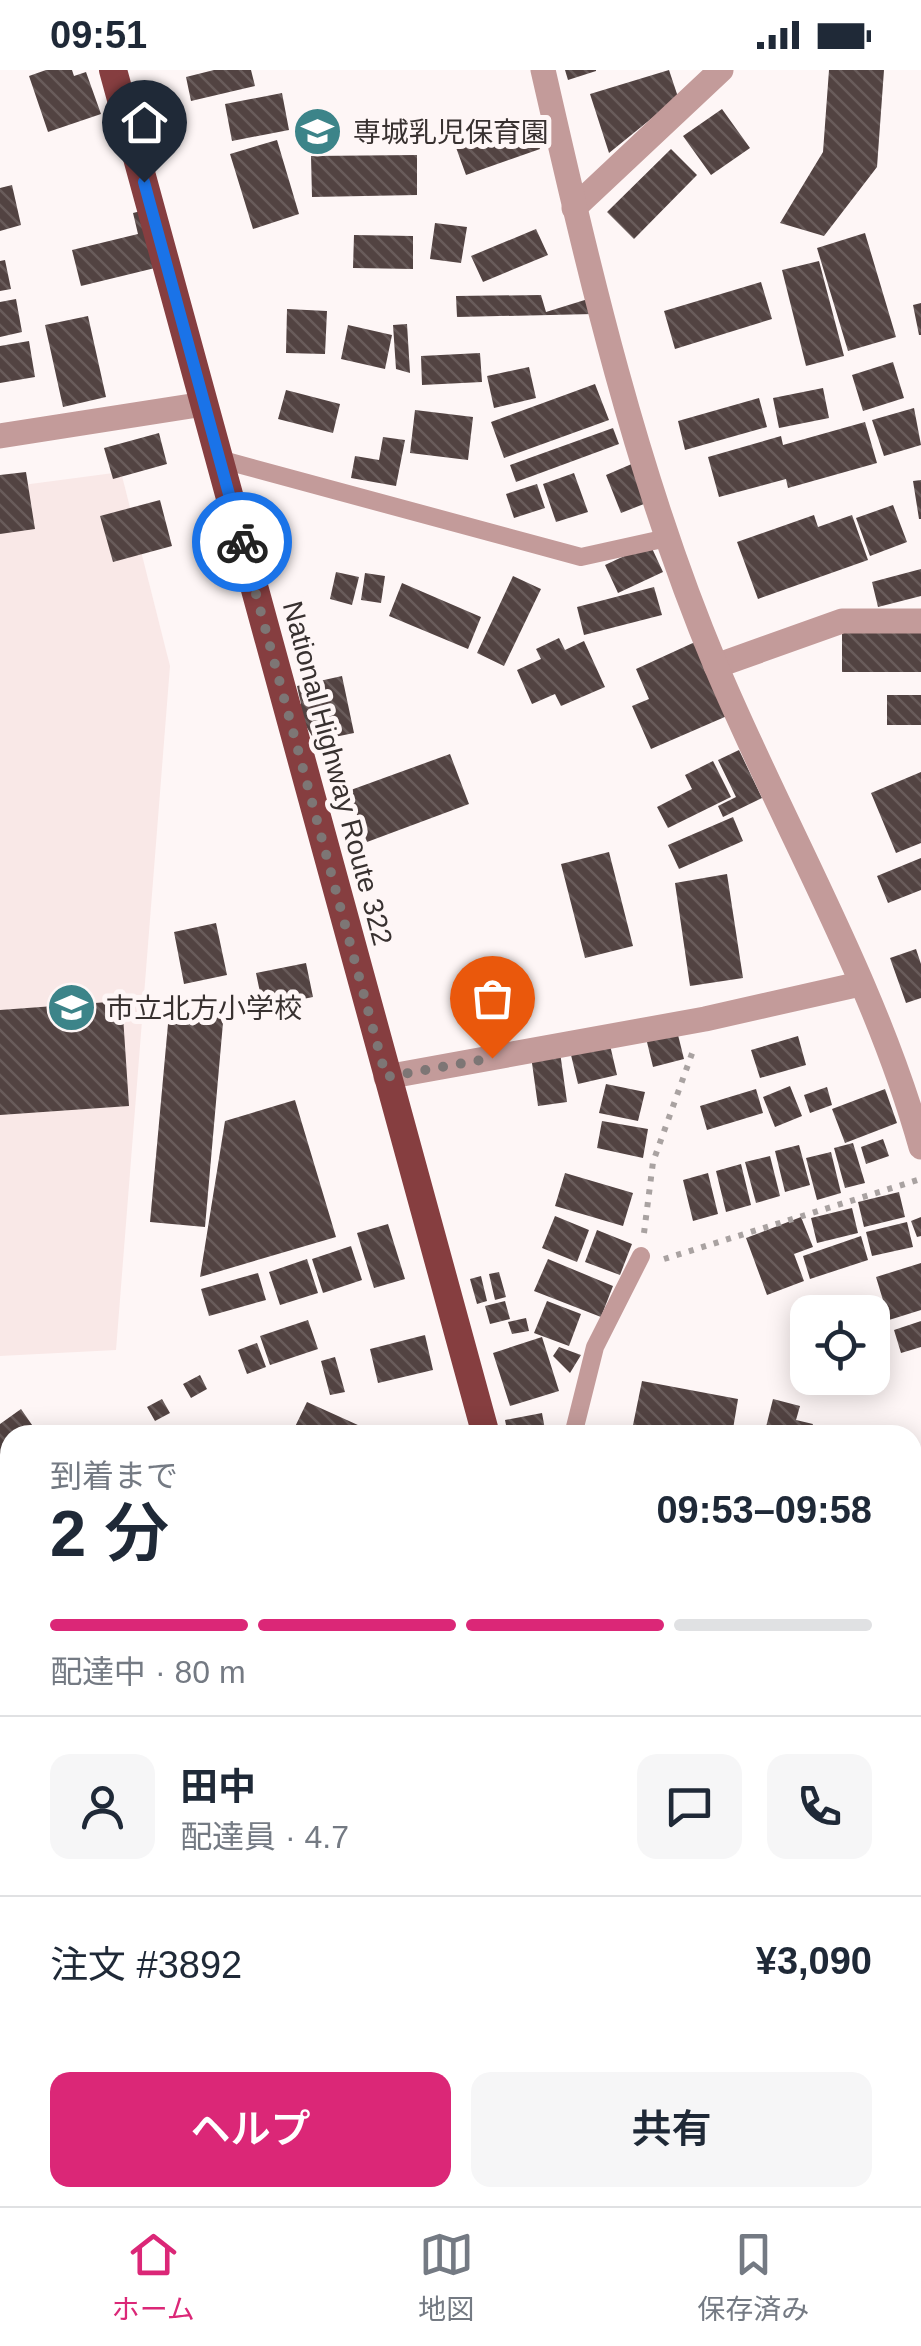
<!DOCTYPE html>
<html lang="ja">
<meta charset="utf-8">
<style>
:root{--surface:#fff;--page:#f6f6f7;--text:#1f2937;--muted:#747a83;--line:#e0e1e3;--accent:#db2777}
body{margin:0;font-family:Helvetica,"Noto Sans JP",sans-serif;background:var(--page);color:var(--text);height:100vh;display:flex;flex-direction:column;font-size:38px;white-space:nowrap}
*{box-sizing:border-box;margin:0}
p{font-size:32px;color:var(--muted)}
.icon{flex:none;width:55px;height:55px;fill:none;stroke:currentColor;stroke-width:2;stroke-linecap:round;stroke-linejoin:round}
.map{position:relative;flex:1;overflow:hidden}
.panel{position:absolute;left:0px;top:1355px;width:922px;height:782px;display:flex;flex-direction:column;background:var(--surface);border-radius:30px 30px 0 0;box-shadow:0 5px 25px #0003}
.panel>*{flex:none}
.fabs{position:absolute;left:790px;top:1225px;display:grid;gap:20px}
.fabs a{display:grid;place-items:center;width:100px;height:100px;border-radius:20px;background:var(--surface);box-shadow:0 5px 25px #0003;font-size:50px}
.pin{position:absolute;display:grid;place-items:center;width:85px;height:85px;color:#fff;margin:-102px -42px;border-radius:50% 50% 50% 0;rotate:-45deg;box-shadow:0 0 10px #0007}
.pin .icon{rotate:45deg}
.courier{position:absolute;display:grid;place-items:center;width:100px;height:100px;margin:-50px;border:8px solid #1a73e8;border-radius:50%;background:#fff;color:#222;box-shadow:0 2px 12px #0007}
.headline em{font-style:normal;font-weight:600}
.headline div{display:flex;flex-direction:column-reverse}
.headline{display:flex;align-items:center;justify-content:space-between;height:170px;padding:0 50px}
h1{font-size:65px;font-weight:600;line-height:75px}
.bar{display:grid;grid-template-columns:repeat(4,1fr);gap:15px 10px;align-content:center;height:120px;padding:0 50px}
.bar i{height:12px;border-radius:8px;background:var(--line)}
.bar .current{background:var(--accent)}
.bar p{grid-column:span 4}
.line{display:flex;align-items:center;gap:25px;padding:0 50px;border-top:2px solid var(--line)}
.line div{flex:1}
.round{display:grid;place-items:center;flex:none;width:105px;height:105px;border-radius:20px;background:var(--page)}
.primary-button{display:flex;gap:20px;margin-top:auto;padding:20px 50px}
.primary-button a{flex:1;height:115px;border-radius:20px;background:var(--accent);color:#fff;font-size:40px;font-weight:600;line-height:115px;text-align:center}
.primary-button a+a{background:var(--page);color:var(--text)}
.status{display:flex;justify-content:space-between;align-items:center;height:70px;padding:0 50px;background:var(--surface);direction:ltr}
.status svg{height:28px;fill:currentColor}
.dock{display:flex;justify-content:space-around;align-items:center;height:140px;border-top:2px solid var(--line);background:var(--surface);font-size:28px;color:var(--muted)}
.dock a{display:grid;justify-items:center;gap:5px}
.dock .current{color:var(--accent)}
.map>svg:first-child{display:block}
.built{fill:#f9e8e7}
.building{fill:url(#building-back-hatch)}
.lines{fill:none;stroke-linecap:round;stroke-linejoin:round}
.path{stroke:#a9a2a1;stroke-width:6;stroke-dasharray:5 8;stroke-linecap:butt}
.service{stroke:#c39b9a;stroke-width:18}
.minor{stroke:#c39b9a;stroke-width:25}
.tertiary{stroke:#c39b9a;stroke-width:25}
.trunk{stroke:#863e40;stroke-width:28}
.done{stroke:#7d7675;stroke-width:10;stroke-dasharray:0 18}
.route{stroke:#1a73e8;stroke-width:12}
.labels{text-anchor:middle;stroke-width:10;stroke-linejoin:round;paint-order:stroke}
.poi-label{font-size:28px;fill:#383130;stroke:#fef6f6;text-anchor:start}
.street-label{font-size:28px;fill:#383130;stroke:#fef6f6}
</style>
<div class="status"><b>09:51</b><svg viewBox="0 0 49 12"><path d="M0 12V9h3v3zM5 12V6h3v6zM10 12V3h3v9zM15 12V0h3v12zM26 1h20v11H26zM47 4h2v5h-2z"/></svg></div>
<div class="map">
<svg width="921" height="2136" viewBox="0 0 921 2136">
<defs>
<pattern id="building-back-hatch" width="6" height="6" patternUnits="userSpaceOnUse" patternTransform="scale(2.5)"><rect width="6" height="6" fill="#524342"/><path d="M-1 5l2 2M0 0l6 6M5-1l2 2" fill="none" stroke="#695c5b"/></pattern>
</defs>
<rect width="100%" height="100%" fill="#fef6f6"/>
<path class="built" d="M121 402 170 596 116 1280 0 1286V418Z"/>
<path class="building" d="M46 0H72L74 6 86 2 101 44 48 62 29 6Z
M214 0H251L255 16 191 31 186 7Z
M565 0H596V1L568 10Z
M669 0 678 27 609 83 590 24Z
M829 0H884L877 97 824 166 780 153 823 82Z
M282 23 289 60 232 71 225 34Z
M722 39 750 78 711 105 683 66Z
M528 45 540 79 466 105 454 72Z
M277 70 299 144 253 159 230 84Z
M671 79 697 105 634 169 607 142Z
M417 85V125L312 127 311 86Z
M12 115 21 155 0 161V118Z
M141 141 155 198 81 216 72 180 138 164 133 143Z
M435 153 467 157 461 193 430 189Z
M536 159 548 185 483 212 471 186Z
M865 163 896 267 848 281 817 178Z
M354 165 413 166V199L353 198Z
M5 190 11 219 0 221V191Z
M819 191 844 286 806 296 782 200Z
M761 212 772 249 675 279 664 241Z
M541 225 546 242 588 229 593 244 457 247 456 226Z
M16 229 22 262 0 267V232Z
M921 233V265H919L913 235Z
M287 239 327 241 325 284 286 283Z
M88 246 106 327 63 337 45 255Z
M407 254 410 303 396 299 393 255Z
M348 255 392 265 385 299 341 289Z
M29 271 35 307 0 313V276Z
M480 283 482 312 422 315 421 286Z
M893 292 904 328 863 341 852 305Z
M529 297 536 328 494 338 487 306Z
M595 314 609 350 504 388 491 352Z
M823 318 829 348 779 358 773 328Z
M286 320 340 334 333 363 278 349Z
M759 328 767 357 685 380 678 351Z
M914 338 921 375 884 386 872 350Z
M415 340 473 347 468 390 410 383Z
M865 352 877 393 788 418 786 409 719 427 708 387 781 366 783 375Z
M613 358 619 374 516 412 510 395Z
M159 363 167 394 113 409 104 378Z
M383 367 405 370 396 416 351 408 355 386 379 390Z
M634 393 649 432 621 443 606 405Z
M26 402 35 459 0 464V405Z
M574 403 588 442 556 452 543 414Z
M921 410V449H919L913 411Z
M537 414 545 438 514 448 506 424Z
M160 430 172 476 113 492 100 446Z
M893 435 907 472 870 486 856 448Z
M814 445 818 457 852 445 868 490 758 529 737 472Z
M650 474 663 502 618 523 605 495Z
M921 499V526L878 537 872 512Z
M336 502 359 507 352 535 330 529Z
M365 503 385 506 381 533 361 530Z
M513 506 541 519 504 596 477 583Z
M402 513 481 547 468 579 389 546Z
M654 517 662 545 584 565 577 537Z
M842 558 921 559V602H842Z
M559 568 565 580 584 571 605 617 561 636 555 624 532 634 517 600 541 589 536 579Z
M695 572 727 646 651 679 632 636 649 629 636 599Z
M342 606 354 663 315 671 294 636 301 634 297 616Z
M887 625H921V655H887Z
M739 680 762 728 723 747 718 736 736 727 718 690Z
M450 684 469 734 367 772 348 721Z
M713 691 731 727 668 758 657 737 692 719 685 705Z
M921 702V773L896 783 871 723Z
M733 747 743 771 679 799 668 775Z
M609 782 633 876 585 888 561 794Z
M921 788V820L888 833 877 806Z
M727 804 743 908 690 916 675 813Z
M216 853 227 905 184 914 174 862Z
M916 879 921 894V928L906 933 890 888Z
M306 893 313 927 263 937 256 903Z
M225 930 205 1157 150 1152 168 954Z
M122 931 129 1036 0 1045V940Z
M677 961 684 989 653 997 646 968Z
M798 966 806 995 760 1008 751 980Z
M610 975 617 1005 578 1014 571 985Z
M560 982 567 1032 538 1036 531 986Z
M606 1014 645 1022 638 1051 599 1043Z
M790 1016 802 1046 775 1057 763 1027Z
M827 1017 832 1035 810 1043 804 1025Z
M756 1019 763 1043 707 1060 700 1036Z
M885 1019 897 1053 845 1073 832 1039Z
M295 1030 336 1167 200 1207 225 1051Z
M602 1051 648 1059 643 1088 597 1078Z
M883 1069 889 1086 866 1094 861 1077Z
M853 1073 865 1113 845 1118 834 1078Z
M799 1075 810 1115 785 1122 775 1081Z
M831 1082 841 1123 817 1130 806 1088Z
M770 1086 780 1126 756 1133 745 1092Z
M741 1094 751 1135 726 1142 716 1101Z
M565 1103 633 1123 623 1156 555 1136Z
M708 1103 718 1144 693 1151 683 1110Z
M899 1122 905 1147 864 1157 858 1132Z
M852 1138 858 1163 817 1173 811 1148Z
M555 1146 589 1160 577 1192 542 1178Z
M801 1147 813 1177 794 1184 804 1211 767 1225 746 1168Z
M921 1147V1166L917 1167 911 1151Z
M907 1152 913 1177 872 1186 866 1162Z
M388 1154 405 1209 374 1218 357 1163Z
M597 1160 632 1174 620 1205 585 1192Z
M861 1166 868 1190 810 1209 803 1186Z
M351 1176 362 1210 323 1223 312 1189Z
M307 1189 318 1223 280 1235 269 1202Z
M548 1189 613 1216 601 1247 534 1221Z
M921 1193V1240L889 1250 876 1207Z
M499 1202 506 1227 495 1230 489 1204Z
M258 1203 266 1230 209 1246 201 1219Z
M481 1206 487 1231 477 1234 470 1209Z
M505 1231 510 1249 490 1254 485 1236Z
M547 1231 581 1244 569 1276 534 1263Z
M526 1248 529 1261 512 1264 508 1252Z
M308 1250 318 1279 270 1295 260 1266Z
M921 1251V1277L901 1283 894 1260Z
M425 1265 433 1300 378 1313 370 1279Z
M542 1267 559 1321 510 1336 493 1283Z
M257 1273 266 1297 247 1304 238 1280Z
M559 1277 581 1285 570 1303 553 1286Z
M335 1287 345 1322 330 1325 321 1291Z
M200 1305 207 1319 191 1328 183 1314Z
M642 1311 738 1329 732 1365H661L662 1361 633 1355Z
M162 1329 170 1343 155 1351 147 1337Z
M773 1329 800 1336 796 1350 813 1354 810 1365H764Z
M307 1332 380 1365H291Z
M21 1339 39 1365H10V1395L0 1401V1354Z
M542 1343 546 1365H508L505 1350Z
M0 1470 10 1473V1529L0 1526Z
M0 1647 10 1650V1726L1 1755Z
M912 1973H921V2010H912Z
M0 1977 10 1980V2083L0 2080Z
M912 2026 920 2027 914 2055H912Z
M912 2089 921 2091 914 2124H912Z
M357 2128H404L399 2136H352Z
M432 2128H460L475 2136H427Z"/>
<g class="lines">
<path class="path" d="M644 1163 653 1092 694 978
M664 1189 921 1109"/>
<path class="service" d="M219 389 581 487 667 468
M573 1365 595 1277 641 1186"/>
<path class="minor" d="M574 138 721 0
M0 366 204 334
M716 596 842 551H921
M386 1007 705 949 860 914
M912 1629H921
M0 1637 10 1640
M0 1825 10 1796
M697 2128 707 2136
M122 2136 125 2128"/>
<path class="tertiary" d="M543 0C589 201 636 406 716 596 783 756 874 909 921 1077"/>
<path class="trunk" d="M113 0 486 1365
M510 2136 514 2128"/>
</g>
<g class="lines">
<path class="done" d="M242 472 386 1007 492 988"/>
<path class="route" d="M144 112 242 472"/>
</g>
<defs>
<symbol id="school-disc" viewBox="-11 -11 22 22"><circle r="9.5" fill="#3c8489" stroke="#fef6f6"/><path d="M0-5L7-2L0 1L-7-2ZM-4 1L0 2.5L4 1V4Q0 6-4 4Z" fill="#fff"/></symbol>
</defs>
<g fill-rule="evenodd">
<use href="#school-disc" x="290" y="34" width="55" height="55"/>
<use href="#school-disc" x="44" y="910" width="55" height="55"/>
</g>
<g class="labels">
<g class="poi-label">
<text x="353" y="72">専城乳児保育園</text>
<text x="106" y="948">市立北方小学校</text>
</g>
<g class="street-label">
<text transform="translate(338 703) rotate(75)" y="10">National Highway Route 322</text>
</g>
</g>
</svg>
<div class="fabs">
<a><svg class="icon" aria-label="locate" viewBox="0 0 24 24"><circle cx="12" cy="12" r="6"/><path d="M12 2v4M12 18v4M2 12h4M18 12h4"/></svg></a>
</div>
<div class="pin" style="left:492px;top:988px;background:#ea580c"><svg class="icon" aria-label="bag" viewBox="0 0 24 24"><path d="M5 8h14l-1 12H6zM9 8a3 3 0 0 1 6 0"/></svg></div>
<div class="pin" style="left:144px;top:112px;background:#1f2937"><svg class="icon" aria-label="home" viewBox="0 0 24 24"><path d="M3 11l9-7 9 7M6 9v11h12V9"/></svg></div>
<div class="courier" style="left:242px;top:472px"><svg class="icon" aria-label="bike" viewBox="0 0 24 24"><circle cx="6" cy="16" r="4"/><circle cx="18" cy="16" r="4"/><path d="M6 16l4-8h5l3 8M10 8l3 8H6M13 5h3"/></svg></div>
<section class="panel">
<div class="headline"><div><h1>2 分</h1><p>到着まで</p></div><em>09:53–09:58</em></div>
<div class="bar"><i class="current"></i><i class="current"></i><i class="current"></i><i></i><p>配達中 · 80 m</p></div>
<div class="line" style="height:180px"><a class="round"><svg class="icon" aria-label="person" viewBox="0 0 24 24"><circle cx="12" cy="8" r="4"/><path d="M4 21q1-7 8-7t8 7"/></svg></a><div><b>田中</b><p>配達員 · 4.7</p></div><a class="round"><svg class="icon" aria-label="chat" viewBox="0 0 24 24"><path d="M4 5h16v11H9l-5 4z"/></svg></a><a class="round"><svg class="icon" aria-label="phone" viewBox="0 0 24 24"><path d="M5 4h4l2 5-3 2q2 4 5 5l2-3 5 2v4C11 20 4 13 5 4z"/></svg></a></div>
<div class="line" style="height:130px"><div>注文 #3892</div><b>¥3,090</b></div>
<div class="primary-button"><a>ヘルプ</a><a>共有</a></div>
</section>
</div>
<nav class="dock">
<a class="current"><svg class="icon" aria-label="home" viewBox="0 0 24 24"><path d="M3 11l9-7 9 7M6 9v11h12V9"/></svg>ホーム</a>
<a><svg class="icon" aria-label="map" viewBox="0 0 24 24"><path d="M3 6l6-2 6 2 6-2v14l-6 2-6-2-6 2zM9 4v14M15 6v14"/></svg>地図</a>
<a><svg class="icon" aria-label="saved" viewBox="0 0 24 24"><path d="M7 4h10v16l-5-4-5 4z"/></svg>保存済み</a>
</nav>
